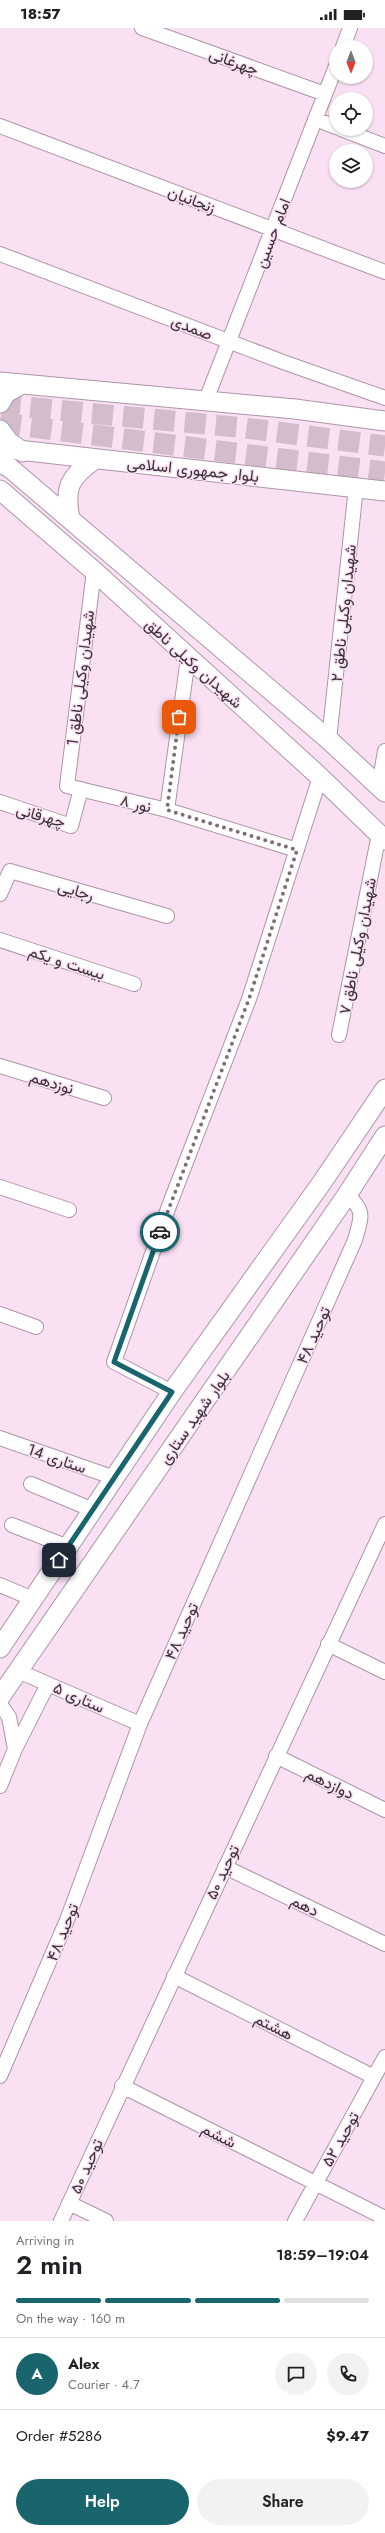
<!DOCTYPE html>
<meta charset="utf-8">
<style>
:root{--surface:#fff;--page:#f2f2f2;--text:#202124;--muted:#757577;--line:#e0e0e0;--accent:#18656e}
body{margin:0;font-family:Jost,Vazirmatn,sans-serif;background:var(--page);color:var(--text);height:100vh;display:flex;flex-direction:column;font-size:15px;white-space:nowrap}
*{box-sizing:border-box;margin:0}
p{font-size:13px;color:var(--muted)}
.icon{flex:none;width:22px;height:22px;fill:none;stroke:currentColor;stroke-width:2;stroke-linecap:round;stroke-linejoin:round}
.map{position:relative;height:2193px;overflow:hidden}
.side{display:flex;flex-direction:column;background:var(--surface);flex:1}
.side>*{flex:none}
.needle{width:26px;rotate:180deg}
.buttons{position:absolute;left:329px;top:12px;display:grid;gap:8px}
.buttons a{display:grid;place-items:center;width:44px;height:44px;border-radius:50%;background:var(--surface);box-shadow:0 1px 3px #0004;font-size:20px}
.pin{position:absolute;display:grid;place-items:center;width:34px;height:34px;color:#fff;margin:-17px;border-radius:8px;box-shadow:0 2px 6px #0006}
.courier{position:absolute;display:grid;place-items:center;width:40px;height:40px;margin:-20px;border:3px solid #18656e;border-radius:50%;background:#fff;color:#222;box-shadow:0 1px 5px #0007}
.overview em{font-style:normal;font-weight:600}
.overview div{display:flex;flex-direction:column-reverse}
.overview{display:flex;align-items:center;justify-content:space-between;height:68px;padding:0 16px}
h1{font-size:26px;font-weight:600;line-height:30px}
.bar{display:grid;grid-template-columns:repeat(4,1fr);gap:6px 4px;align-content:center;height:48px;padding:0 16px}
.bar i{height:5px;border-radius:3px;background:var(--line)}
.bar .on{background:var(--accent)}
.bar p{grid-column:span 4}
.line{display:flex;align-items:center;gap:10px;padding:0 16px;border-top:1px solid var(--line)}
.line div{flex:1}
.round{display:grid;place-items:center;flex:none;width:42px;height:42px;border-radius:21px;background:var(--page)}
.primary-button{display:flex;gap:8px;margin-top:auto;padding:8px 16px}
.primary-button a{flex:1;height:46px;border-radius:24px;background:var(--accent);color:#fff;font-size:16px;font-weight:600;line-height:46px;text-align:center}
.primary-button a+a{background:var(--page);color:var(--text)}
.status{display:flex;justify-content:space-between;align-items:center;height:28px;padding:0 20px;background:var(--surface);direction:ltr}
.status svg{height:11px;fill:currentColor}
.map>svg:first-child{display:block}
.lines{fill:none;stroke-linecap:round;stroke-linejoin:round}
.primary-tunnel{stroke:#d3bdcd;stroke-width:21;stroke-dasharray:21 10;stroke-linecap:butt}
.street-casing{stroke:#ad95a8;stroke-width:16}
.secondary-casing{stroke:#ad95a8;stroke-width:21}
.street{stroke:#fff;stroke-width:14}
.secondary{stroke:#fff;stroke-width:19}
.done{stroke:#7d6e79;stroke-width:4;stroke-dasharray:0 7.2}
.route{stroke:#18656e;stroke-width:5}
.labels{text-anchor:middle;stroke-width:3;stroke-linejoin:round;paint-order:stroke}
.street-label{font-size:16px;fill:#3a3037;stroke:#f9e0f3}
</style>
<div class="status"><b>18:57</b><svg viewBox="0 0 49 12"><path d="M0 12V9h3v3zM5 12V6h3v6zM10 12V3h3v9zM15 12V0h3v12zM26 1h20v11H26zM47 4h2v5h-2z"/></svg></div>
<div class="map">
<svg width="385" height="2193" viewBox="0 0 385 2193">
<rect width="100%" height="100%" fill="#f9e0f3"/>
<g class="lines">
<path class="primary-tunnel" d="M0 374 15 378 246 400 385 418
M0 395 385 444"/>
<defs>
<path id="street" d="M142 0 325 66
M343 19 350 0
M315 91 336 99
M0 98 385 244
M341 101 385 118
M0 226 283 334 385 370
M206 372 336 38
M94 543 67 758 167 782 297 822
M329 712 356 459
M379 758 385 723
M0 774 71 798 81 761
M167 782 188 630
M0 866 10 843 167 888
M0 912 134 956
M339 1007 379 806
M0 1038 104 1070
M0 1159 69 1182
M0 1286 36 1299
M172 1364 114 1334 169 1178 249 971 320 749
M0 1410 115 1450
M31 1456 93 1482
M12 1497 68 1519
M0 1557 33 1571
M328 1616 385 1644
M18 1643 140 1696
M0 1676 9 1689 15 1721
M276 1728 385 1782
M0 1758 15 1721 48 1656
M225 1839 385 1916
M174 1948 374 2049
M0 2048 67 1892 140 1696 355 1212C361 1189 366 1183 347 1167
M122 2058 385 2190
M69 2175 106 2193
M61 2193 385 1496
M295 2193 385 2029"/>
<path id="secondary" d="M0 354 295 381 385 393
M0 375 6 365 22 356
M0 402 9 414 23 424
M0 420 385 463
M0 435 10 440 329 712 385 764
M0 462 94 543 320 749 385 812
M70 491C64 459 69 450 95 431
M0 1620 172 1364 323 1153 385 1061
M0 1669 347 1167 385 1108"/>
</defs>
<use href="#street" class="street-casing"/>
<use href="#secondary" class="secondary-casing"/>
<use href="#street" class="street"/>
<use href="#secondary" class="secondary"/>
</g>
<g class="lines">
<path class="done" d="M160 1204 249 971 297 822 167 782 179 689"/>
<path class="route" d="M59 1532 172 1364 114 1334 160 1204"/>
</g>
<g class="labels">
<g class="street-label">
<text transform="translate(234 33) rotate(20)" y="6">چهرغانی</text>
<text transform="translate(192 171) rotate(21)" y="6">زنجانیان</text>
<text transform="translate(272 205) rotate(-69)" y="6">امام حسین</text>
<text transform="translate(192 299) rotate(21)" y="6">صمدی</text>
<text transform="translate(193 441) rotate(6)" y="6">بلوار جمهوری اسلامی</text>
<text transform="translate(343 585) rotate(-84)" y="6">شهیدان وکیلی ناطق ٢</text>
<text transform="translate(194 635) rotate(42)" y="6">شهیدان وکیلی ناطق</text>
<text transform="translate(80 650) rotate(-83)" y="6">شهیدان وکیلی ناطق 1</text>
<text transform="translate(136 775) rotate(14)" y="6">نور ۸</text>
<text transform="translate(41 787) rotate(16)" y="6">چهرقانی</text>
<text transform="translate(76 862) rotate(16)" y="6">رجایی</text>
<text transform="translate(357 918) rotate(-79)" y="6">شهیدان وکیلی ناطق ۷</text>
<text transform="translate(67 934) rotate(18)" y="6">بیست و یکم</text>
<text transform="translate(52 1054) rotate(17)" y="6">نوزدهم</text>
<text transform="translate(313 1307) rotate(-66)" y="6">توحید ۴۸</text>
<text transform="translate(194 1389) rotate(-55)" y="6">بلوار شهید ستاری</text>
<text transform="translate(57 1430) rotate(19)" y="6">ستاری 14</text>
<text transform="translate(181 1603) rotate(-66)" y="6">توحید ۴۸</text>
<text transform="translate(79 1669) rotate(24)" y="6">ستاری ۵</text>
<text transform="translate(330 1755) rotate(26)" y="6">دوازدهم</text>
<text transform="translate(222 1844) rotate(-65)" y="6">توحید ۵۰</text>
<text transform="translate(305 1877) rotate(26)" y="6">دهم</text>
<text transform="translate(62 1904) rotate(-68)" y="6">توحید ۴۸</text>
<text transform="translate(274 1998) rotate(27)" y="6">هشتم</text>
<text transform="translate(219 2107) rotate(27)" y="6">ششم</text>
<text transform="translate(340 2111) rotate(-61)" y="6">توحید ۵۲</text>
<text transform="translate(86 2138) rotate(-66)" y="6">توحید ۵۰</text>
</g>
</g>
</svg>
<div class="buttons">
<a><svg class="needle" viewBox="-14 -14 28 28"><path d="M0-13l5 13h-10z" fill="#e53935"/><path d="M0 13l5-13h-10z" fill="#757577"/></svg></a>
<a><svg class="icon" aria-label="locate" viewBox="0 0 24 24"><circle cx="12" cy="12" r="6"/><path d="M12 2v4M12 18v4M2 12h4M18 12h4"/></svg></a>
<a><svg class="icon" aria-label="layers" viewBox="0 0 24 24"><path d="M12 4l9 5-9 5-9-5zM3 14l9 5 9-5"/></svg></a>
</div>
<div class="pin" style="left:179px;top:689px;background:#ea580c"><svg class="icon" aria-label="bag" viewBox="0 0 24 24"><path d="M5 8h14l-1 12H6zM9 8a3 3 0 0 1 6 0"/></svg></div>
<div class="pin" style="left:59px;top:1532px;background:#1f2937"><svg class="icon" aria-label="home" viewBox="0 0 24 24"><path d="M3 11l9-7 9 7M6 9v11h12V9"/></svg></div>
<div class="courier" style="left:160px;top:1204px"><svg class="icon" aria-label="car" viewBox="0 0 24 24"><path d="M5 17H2v-5l4-1 3-4h7l3 4 3 1v5h-3M9 17h6M6 11h13"/><circle cx="7" cy="17" r="2"/><circle cx="17" cy="17" r="2"/></svg></div>
</div>
<section class="side">
<div class="overview"><div><h1>2 min</h1><p>Arriving in</p></div><em>18:59–19:04</em></div>
<div class="bar"><i class="on"></i><i class="on"></i><i class="on"></i><i></i><p>On the way · 160 m</p></div>
<div class="line" style="height:72px"><b class="round" style="background:var(--accent);color:#fff">A</b><div><b>Alex</b><p>Courier · 4.7</p></div><a class="round"><svg class="icon" aria-label="chat" viewBox="0 0 24 24"><path d="M4 5h16v11H9l-5 4z"/></svg></a><a class="round"><svg class="icon" aria-label="phone" viewBox="0 0 24 24"><path d="M5 4h4l2 5-3 2q2 4 5 5l2-3 5 2v4C11 20 4 13 5 4z"/></svg></a></div>
<div class="line" style="height:52px"><div>Order #5286</div><b>$9.47</b></div>
<div class="primary-button"><a>Help</a><a>Share</a></div>
</section>
